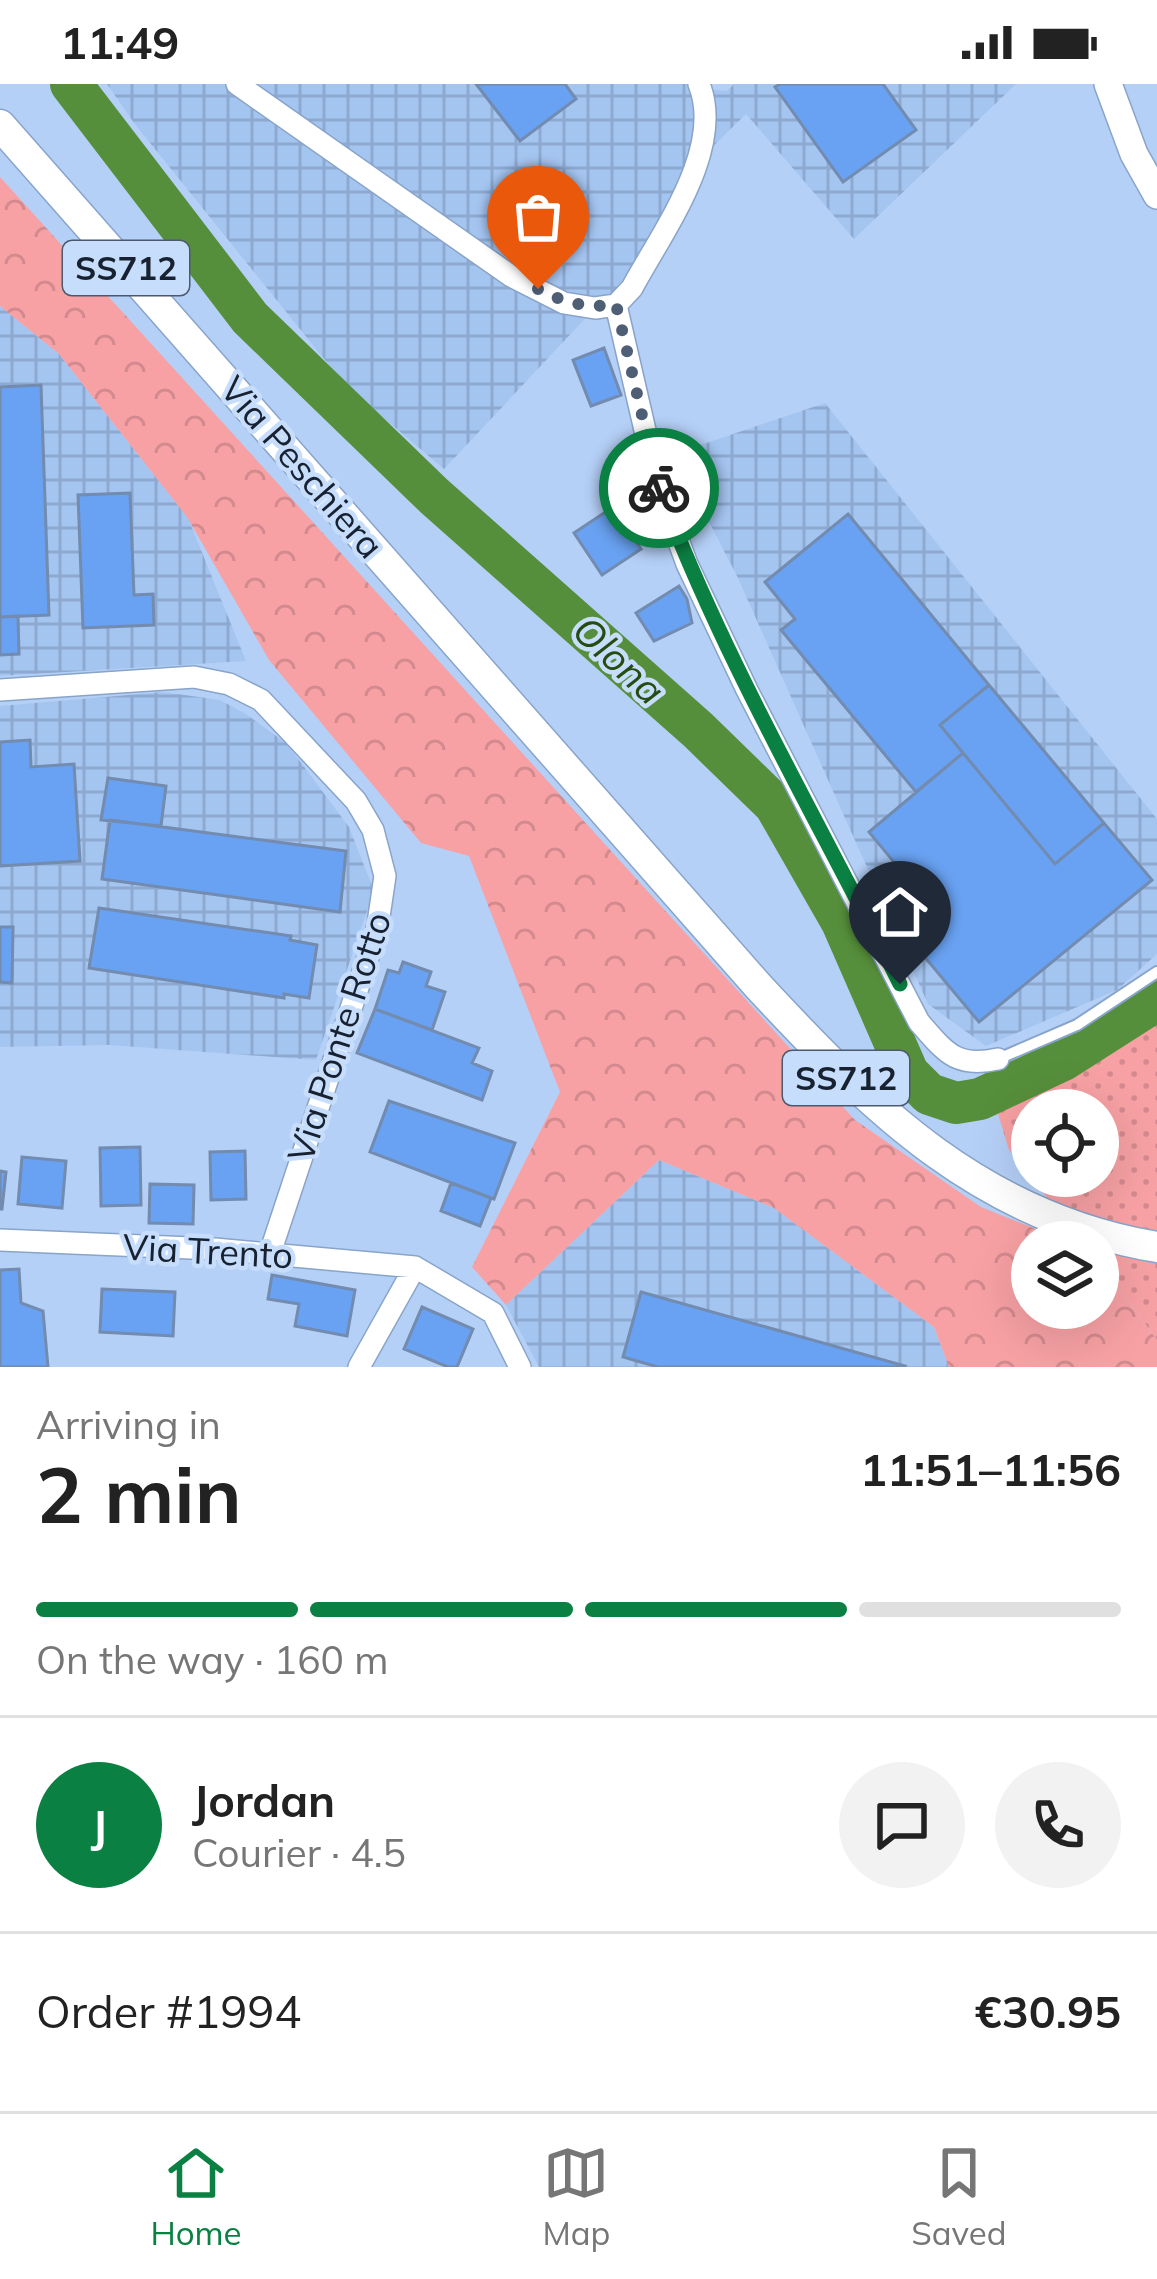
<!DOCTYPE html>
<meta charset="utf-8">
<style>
:root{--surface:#fff;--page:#f2f2f2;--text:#222;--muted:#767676;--line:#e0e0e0;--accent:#0b8043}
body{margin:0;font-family:Mulish,sans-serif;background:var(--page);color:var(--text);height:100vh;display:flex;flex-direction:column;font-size:45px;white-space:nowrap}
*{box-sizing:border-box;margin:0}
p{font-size:39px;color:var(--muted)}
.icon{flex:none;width:66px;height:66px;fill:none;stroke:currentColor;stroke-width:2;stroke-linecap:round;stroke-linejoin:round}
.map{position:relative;height:1283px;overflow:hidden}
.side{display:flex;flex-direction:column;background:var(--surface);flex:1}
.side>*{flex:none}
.buttons{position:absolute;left:1011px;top:1005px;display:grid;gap:24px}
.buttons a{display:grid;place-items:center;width:108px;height:108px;border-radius:50%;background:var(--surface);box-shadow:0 12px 48px #0002;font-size:60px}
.pin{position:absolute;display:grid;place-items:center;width:102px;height:102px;color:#fff;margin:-123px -51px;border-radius:50% 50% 50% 0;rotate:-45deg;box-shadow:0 0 12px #0007}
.pin .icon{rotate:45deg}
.courier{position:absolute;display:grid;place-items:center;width:120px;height:120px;margin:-60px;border:9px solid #0b8043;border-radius:50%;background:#fff;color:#222;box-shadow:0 3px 15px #0007}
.headline em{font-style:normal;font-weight:700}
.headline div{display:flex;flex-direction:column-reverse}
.headline{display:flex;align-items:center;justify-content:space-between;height:204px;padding:0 36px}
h1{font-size:78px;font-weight:700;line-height:90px}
.bar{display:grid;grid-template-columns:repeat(4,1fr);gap:18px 12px;align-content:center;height:144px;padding:0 36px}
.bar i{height:15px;border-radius:9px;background:var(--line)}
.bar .selected{background:var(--accent)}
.bar p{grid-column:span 4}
.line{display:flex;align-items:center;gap:30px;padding:0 36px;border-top:3px solid var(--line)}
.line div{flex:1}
.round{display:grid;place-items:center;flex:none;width:126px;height:126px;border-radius:63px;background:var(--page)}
.status{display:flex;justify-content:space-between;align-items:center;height:84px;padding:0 60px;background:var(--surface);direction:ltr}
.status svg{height:33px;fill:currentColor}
.tab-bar{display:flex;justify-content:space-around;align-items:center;height:168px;border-top:3px solid var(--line);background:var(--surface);font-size:33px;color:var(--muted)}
.tab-bar a{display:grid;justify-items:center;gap:6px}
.tab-bar .selected{color:var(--accent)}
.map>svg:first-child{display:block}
.industrial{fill:url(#industrial-grid)}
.grass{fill:url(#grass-dots);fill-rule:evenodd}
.forest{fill:url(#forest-crowns)}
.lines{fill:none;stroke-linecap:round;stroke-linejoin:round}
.river{stroke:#568f3b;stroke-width:42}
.building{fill:#69a2f2;stroke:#728baf;stroke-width:3}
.service-casing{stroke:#89a4c9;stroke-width:14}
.minor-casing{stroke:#89a4c9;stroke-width:24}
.secondary-casing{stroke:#89a4c9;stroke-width:30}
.primary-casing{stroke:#89a4c9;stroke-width:33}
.service{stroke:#fff;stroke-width:10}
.minor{stroke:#fff;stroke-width:21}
.secondary{stroke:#fff;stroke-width:27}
.primary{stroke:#fff;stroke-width:30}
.done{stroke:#4e5e75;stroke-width:12;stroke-dasharray:0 21.6}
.route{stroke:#0b8043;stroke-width:15}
.labels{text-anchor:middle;stroke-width:9;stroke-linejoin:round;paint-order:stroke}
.shield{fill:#c7ddfc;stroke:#4c596c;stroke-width:3}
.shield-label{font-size:33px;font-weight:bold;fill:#17212f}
.street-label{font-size:36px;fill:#17212f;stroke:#c7ddfc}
.water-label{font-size:39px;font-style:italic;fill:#264c12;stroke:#c7ddfc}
</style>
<div class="status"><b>11:49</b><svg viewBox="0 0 49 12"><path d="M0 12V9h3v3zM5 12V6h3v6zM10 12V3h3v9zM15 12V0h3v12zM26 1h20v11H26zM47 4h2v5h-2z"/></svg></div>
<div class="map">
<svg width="1157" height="1283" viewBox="0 0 1157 1283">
<defs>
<pattern id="industrial-grid" width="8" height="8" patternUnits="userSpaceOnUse" patternTransform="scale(3)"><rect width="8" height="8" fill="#a5c5f1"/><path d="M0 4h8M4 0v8" fill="none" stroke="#8da9cf"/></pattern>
<pattern id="grass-dots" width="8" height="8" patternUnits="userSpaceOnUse" patternTransform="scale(3)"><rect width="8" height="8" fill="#f7a1a4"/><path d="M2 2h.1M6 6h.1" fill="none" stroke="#d38a8e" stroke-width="1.8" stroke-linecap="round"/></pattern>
<pattern id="forest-crowns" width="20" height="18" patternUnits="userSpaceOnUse" patternTransform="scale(3)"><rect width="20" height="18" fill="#f7a1a4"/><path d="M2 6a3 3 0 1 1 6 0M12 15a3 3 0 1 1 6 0" fill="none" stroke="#d38a8e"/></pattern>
</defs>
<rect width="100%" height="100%" fill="#b5d0f7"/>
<path class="industrial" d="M107 0H697L699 4 727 7 734 0H1016L854 155 746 30 701 74 632 204 595 224 444 385 345 301 134 39Z
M0 222 59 270 188 434 246 577 0 592Z
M825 319 1157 735V870L1117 906 986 962 928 920 737 492 674 370Z
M163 608 220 616 246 630 287 660 349 743 374 807 316 976 109 961 0 963V622Z
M659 1076 774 1124 934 1243 949 1283H539L506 1221Z"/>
<path class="grass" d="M1157 903V1256L1098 1177V1158H1083L1009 1066 985 987 1045 965ZM1032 1026H1098V1092H1032Z"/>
<path class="forest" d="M0 93 855 1036 981 1123 1068 1158H1032V1224H1098V1177L1157 1256V1283H949L934 1243 774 1124 659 1076 506 1221 472 1183 560 1008 469 772 421 759 269 576 187 433 59 270 0 222Z"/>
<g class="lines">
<path class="river" d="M71 0 250 234 434 412 698 646 775 721 842 838 908 989 929 1010 956 1019 980 1015 1063 976 1157 916"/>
</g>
<path class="building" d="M476 0H565L576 15 520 57Z
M780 0H883L916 46 843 98 775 3Z
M604 264 621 311 591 322 573 276Z
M41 301 49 531 0 533V303Z
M130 409 134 511 153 510 154 541 83 544 78 411Z
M613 423 641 465 602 491 574 449Z
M848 430 989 601 940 641 963 669 916 708 781 546 795 535 765 498Z
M679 502 687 515 692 539 654 557 636 529Z
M18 532 19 570 0 571V533Z
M989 601 1104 739 1055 780 940 641Z
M30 656 31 683 74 680 80 777 0 782V658Z
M963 669 1055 780 1104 739 1152 796 979 938 908 853 937 830 869 748Z
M108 694 166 702 161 742 101 736Z
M110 736 346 767 340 828 102 795Z
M99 824 291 852 290 856 317 861 309 914 284 910V914L89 884Z
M0 843H13L12 899 0 898Z
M403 878 431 888 426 902 445 908 432 946 375 925 388 886 399 889Z
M375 925 479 964 472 979 492 987 482 1016 357 969Z
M389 1017 515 1059 494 1115 370 1068Z
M140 1063 141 1121 101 1122 100 1064Z
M245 1067 246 1115 211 1116 210 1068Z
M22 1073 66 1077 62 1124 18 1120Z
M0 1087 6 1088 2 1125H0Z
M451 1099 491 1114 480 1142 441 1127Z
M150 1100 194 1101 193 1140 149 1139Z
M19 1185 21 1219 43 1227 48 1283H0V1186Z
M272 1191 355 1206 347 1252 295 1242 299 1220 268 1215Z
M102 1205 175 1208 173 1252 100 1248Z
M641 1208 905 1282 904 1283H658L623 1273Z
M422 1223 473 1245 457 1283H448L404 1265Z"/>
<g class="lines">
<defs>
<path id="service" d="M998 975 1077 941 1157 888"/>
<path id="minor" d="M237 0 511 192 564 219 595 224 616 221 632 204C662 148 725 65 699 0
M616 221 657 398 687 480 747 606 919 938C946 969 956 984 998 975
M0 606 194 593 229 600 261 616 356 717 373 746 385 792 377 846 270 1169
M0 1156 215 1165 415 1183 493 1229 520 1283
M359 1283 415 1183"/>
<path id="secondary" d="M1108 0 1134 70 1157 111"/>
<path id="primary" d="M0 41 759 903C874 1027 983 1134 1157 1163"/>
</defs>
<use href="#service" class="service-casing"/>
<use href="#minor" class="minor-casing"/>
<use href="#secondary" class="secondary-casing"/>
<use href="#primary" class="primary-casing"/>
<use href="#service" class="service"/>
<use href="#minor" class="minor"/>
<use href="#secondary" class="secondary"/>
<use href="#primary" class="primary"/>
</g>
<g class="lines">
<path class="done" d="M538 205C565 219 586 225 616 220L659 404"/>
<path class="route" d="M659 404C724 577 818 736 900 900"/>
</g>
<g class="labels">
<g class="shield">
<rect x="63" y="157" width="126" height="54" rx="9"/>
<rect x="783" y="967" width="126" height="54" rx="9"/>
</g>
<g class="shield-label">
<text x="126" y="196">SS712</text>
<text x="846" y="1006">SS712</text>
</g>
<g class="street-label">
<text transform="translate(302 383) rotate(49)" y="13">Via Peschiera</text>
<text transform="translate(339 953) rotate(-72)" y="13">Via Ponte Rotto</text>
<text transform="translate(208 1167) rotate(3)" y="13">Via Trento</text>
</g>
<g class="water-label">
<text transform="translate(619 576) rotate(43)" y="14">Olona</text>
</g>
</g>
</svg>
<div class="buttons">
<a><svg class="icon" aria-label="locate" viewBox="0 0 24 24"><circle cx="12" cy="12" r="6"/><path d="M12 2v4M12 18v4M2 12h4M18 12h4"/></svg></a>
<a><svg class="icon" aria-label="layers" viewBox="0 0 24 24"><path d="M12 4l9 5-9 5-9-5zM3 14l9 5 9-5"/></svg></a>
</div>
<div class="pin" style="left:538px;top:205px;background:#ea580c"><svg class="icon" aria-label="bag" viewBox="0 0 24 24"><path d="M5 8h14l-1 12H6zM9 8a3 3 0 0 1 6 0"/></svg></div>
<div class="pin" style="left:900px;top:900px;background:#1f2937"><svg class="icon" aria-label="home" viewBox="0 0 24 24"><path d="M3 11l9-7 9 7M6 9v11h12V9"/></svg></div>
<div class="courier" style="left:659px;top:404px"><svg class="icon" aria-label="bike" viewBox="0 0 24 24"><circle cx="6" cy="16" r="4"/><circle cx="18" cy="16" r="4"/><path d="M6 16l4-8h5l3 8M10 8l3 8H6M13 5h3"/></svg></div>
</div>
<section class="side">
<div class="headline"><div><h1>2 min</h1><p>Arriving in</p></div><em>11:51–11:56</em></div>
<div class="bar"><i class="selected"></i><i class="selected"></i><i class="selected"></i><i></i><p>On the way · 160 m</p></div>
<div class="line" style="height:216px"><b class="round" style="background:var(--accent);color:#fff">J</b><div><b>Jordan</b><p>Courier · 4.5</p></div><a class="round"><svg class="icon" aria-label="chat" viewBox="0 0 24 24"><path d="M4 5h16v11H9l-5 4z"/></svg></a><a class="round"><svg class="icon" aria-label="phone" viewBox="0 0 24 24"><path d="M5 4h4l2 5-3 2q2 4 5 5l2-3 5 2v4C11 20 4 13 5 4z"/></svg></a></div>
<div class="line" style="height:156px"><div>Order #1994</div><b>€30.95</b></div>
</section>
<nav class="tab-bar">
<a class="selected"><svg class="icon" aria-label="home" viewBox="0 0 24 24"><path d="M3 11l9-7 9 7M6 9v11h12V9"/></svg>Home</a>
<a><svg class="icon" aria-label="map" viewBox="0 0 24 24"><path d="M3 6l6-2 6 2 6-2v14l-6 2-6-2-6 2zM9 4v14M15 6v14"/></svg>Map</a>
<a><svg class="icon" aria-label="saved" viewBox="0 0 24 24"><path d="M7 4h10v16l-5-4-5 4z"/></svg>Saved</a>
</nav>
